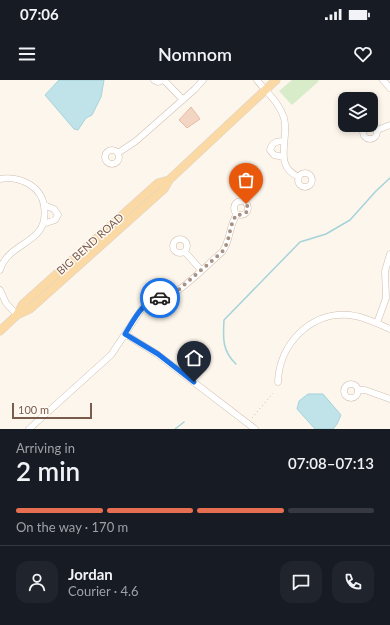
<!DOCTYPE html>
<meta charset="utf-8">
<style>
:root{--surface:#171b24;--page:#20242c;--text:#f1f3f6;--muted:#9ea1a6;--line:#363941;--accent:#e76f51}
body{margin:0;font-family:Lato,sans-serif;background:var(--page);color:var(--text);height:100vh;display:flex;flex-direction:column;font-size:15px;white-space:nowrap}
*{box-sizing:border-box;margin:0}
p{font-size:13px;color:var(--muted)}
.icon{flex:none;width:22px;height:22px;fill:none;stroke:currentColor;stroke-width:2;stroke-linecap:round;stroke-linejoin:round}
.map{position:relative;height:349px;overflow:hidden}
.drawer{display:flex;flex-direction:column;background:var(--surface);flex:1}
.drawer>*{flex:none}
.controls{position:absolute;left:338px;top:12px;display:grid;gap:8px}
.controls a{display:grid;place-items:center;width:40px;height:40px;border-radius:8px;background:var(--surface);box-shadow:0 2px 6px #0003;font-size:20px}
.scale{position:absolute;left:12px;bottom:10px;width:80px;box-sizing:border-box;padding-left:4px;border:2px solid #7a5c4d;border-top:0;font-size:11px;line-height:14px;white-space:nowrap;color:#7a5c4d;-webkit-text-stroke:3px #fffaf3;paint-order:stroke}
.pin{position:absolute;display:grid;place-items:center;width:34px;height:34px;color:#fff;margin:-41px -17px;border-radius:50% 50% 50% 0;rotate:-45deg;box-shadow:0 0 4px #0007}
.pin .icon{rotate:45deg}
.courier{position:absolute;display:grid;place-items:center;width:40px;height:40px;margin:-20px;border:3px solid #1a73e8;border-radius:50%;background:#fff;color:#222;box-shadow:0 1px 5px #0007}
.head em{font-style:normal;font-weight:600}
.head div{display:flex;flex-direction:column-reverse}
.head{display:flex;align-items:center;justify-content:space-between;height:68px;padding:0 16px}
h1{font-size:26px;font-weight:600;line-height:30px}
.bar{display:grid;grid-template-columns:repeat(4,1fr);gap:6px 4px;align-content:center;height:48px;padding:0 16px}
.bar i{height:5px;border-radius:3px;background:var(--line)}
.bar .selected{background:var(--accent)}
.bar p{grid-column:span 4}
.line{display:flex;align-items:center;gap:10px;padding:0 16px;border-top:1px solid var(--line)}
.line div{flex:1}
.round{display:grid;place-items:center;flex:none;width:42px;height:42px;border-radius:12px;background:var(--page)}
.status{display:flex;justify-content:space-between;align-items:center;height:28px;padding:0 20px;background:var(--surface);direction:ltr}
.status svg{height:11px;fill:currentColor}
header{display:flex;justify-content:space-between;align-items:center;height:52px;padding:0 16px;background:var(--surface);font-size:18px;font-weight:600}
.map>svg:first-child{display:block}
.green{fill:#d8ecc9}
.water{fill:#bfe3e8;stroke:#a5d3da}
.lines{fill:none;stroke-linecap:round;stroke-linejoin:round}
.stream{stroke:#a5d3da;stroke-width:1.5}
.building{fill:#f3d5c3;stroke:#e6bba3}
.minor-casing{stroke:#d1beb0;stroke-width:7}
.major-casing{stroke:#dad1cd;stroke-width:9}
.path{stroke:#d9b8a5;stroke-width:1;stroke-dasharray:1 3;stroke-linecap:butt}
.minor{stroke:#fff;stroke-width:6}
.major{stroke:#fbd9a5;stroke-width:8}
.done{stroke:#a89285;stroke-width:4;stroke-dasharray:0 7.2}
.route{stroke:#1a73e8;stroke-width:5}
.labels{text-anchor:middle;stroke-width:3;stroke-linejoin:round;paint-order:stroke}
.street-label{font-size:11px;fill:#7a5c4d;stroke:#fffaf3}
</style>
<div class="status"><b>07:06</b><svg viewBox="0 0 49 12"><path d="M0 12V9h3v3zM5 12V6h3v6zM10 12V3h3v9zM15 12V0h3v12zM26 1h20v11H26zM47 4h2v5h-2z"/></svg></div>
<header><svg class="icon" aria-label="menu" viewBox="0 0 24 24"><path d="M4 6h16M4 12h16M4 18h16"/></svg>Nomnom<svg class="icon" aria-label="heart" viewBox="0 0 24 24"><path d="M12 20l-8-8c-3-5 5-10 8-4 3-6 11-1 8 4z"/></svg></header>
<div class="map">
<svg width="390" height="349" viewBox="0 0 390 349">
<rect width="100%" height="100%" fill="#fdf6ec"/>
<path class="green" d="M292 0H318L319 1 292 25 279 11Z"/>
<path class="water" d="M59 0H104L101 17 92 35 86 38 78 50 74 49 45 15Z
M308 314H323L341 335 337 344 333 349H315L297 329 299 321Z"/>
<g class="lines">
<path class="stream" d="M236 284C222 271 223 258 224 240L300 162 326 154 350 140 376 111 390 98
M175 349 184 342"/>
</g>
<path class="building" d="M191 27 200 39 187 48 179 40Z"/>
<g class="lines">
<defs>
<path id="minor" d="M154 0 158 2 163 0
M164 0 183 20
M257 0C267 13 279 22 284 38 290 58 272 86 299 97
M383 0 390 8
M363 52a7 7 0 1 1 14 0a7 7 0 1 1-14 0Z
M377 50 390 45
M105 77a7 7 0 1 1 14 0a7 7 0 1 1-14 0Z
M118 73 136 61 195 9 203 0
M283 77 274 75 270 70C272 62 277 61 284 61
M298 100a7 7 0 1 1 14 0a7 7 0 1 1-14 0Z
M0 99C11 97 20 99 29 104 37 109 43 117 44 126 50 165 9 160 0 190
M234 128a7 7 0 1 1 14 0a7 7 0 1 1-14 0Z
M43 144 55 140 58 135 54 129 44 125
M173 166a7 7 0 1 1 14 0a7 7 0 1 1-14 0Z
M185 172 201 190
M0 210 6 223 17 235
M377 243 386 218 385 191 390 174
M125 254 157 274 255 349
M278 302C279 265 310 231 350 235 364 237 377 243 390 249
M344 311a7 7 0 1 1 14 0a7 7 0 1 1-14 0Z
M358 310H365L390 319
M29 349 111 275 145 224C155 218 165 219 174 213 189 204 208 184 222 172 231 161 228 147 237 134"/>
<path id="major" d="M17 235 23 224 158 103 169 100
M0 251 17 235 30 229 164 109 169 100 276 0"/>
</defs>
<use href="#minor" class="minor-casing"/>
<use href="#major" class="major-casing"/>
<path class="path" d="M252 338 273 313"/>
<use href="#minor" class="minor"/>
<use href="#major" class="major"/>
</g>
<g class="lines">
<path class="done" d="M160 218 170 216 176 212 222 172C231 161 228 146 237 134L241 135 247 132 248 127 246 124"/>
<path class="route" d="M160 218C142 221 134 240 125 254L158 274 194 302"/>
</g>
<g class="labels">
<g class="street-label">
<text transform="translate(90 164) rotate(-42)" y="4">BIG BEND ROAD</text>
</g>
</g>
</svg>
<div class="controls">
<a><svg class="icon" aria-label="layers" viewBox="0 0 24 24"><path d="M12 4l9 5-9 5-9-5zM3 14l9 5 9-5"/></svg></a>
</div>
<div class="scale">100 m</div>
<div class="pin" style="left:246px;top:124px;background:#ea580c"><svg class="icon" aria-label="bag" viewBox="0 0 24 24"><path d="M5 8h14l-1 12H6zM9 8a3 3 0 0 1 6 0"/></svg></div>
<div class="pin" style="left:194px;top:302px;background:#1f2937"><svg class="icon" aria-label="home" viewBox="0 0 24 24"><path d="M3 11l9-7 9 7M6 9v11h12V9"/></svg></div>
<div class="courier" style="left:160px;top:218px"><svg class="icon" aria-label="car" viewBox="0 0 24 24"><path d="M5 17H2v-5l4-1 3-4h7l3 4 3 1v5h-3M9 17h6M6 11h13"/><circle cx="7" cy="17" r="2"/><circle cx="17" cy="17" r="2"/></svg></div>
</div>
<section class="drawer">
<div class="head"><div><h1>2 min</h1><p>Arriving in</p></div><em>07:08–07:13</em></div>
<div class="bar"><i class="selected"></i><i class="selected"></i><i class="selected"></i><i></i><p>On the way · 170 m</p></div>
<div class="line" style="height:72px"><a class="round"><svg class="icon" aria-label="person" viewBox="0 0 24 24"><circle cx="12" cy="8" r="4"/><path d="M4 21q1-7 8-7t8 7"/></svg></a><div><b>Jordan</b><p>Courier · 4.6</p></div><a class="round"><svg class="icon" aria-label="chat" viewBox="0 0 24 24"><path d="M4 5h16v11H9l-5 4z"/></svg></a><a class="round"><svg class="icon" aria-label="phone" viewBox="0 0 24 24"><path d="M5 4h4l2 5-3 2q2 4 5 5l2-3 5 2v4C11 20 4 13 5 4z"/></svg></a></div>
</section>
